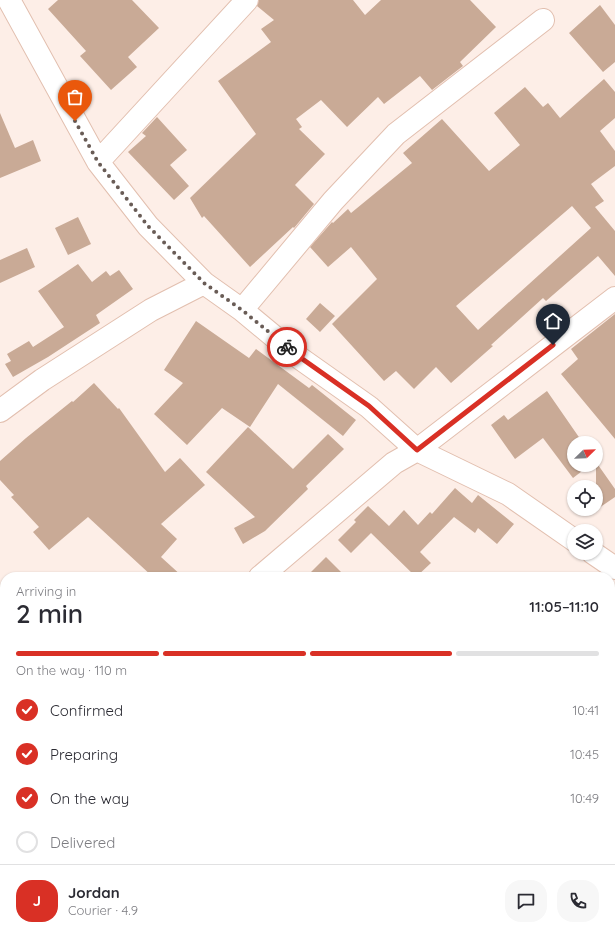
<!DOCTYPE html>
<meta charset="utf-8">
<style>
:root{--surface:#fff;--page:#f7f7f7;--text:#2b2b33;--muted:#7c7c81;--line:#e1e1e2;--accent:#d93025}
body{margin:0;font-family:Quicksand,sans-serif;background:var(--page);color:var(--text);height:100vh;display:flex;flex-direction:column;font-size:15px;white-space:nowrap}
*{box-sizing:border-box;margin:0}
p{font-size:13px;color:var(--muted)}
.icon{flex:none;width:22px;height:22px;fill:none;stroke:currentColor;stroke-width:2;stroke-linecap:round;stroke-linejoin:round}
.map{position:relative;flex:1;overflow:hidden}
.drawer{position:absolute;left:0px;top:572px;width:615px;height:372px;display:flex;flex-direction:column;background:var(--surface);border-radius:16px 16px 0 0;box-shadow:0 1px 3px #0004}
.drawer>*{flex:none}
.needle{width:26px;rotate:67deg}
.fabs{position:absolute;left:567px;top:436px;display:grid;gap:8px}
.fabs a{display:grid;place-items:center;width:36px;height:36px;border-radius:50%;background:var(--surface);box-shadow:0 1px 3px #0004;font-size:20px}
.pin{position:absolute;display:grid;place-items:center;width:34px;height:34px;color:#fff;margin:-41px -17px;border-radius:50% 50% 50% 0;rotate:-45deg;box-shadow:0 0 4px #0007}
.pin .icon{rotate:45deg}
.courier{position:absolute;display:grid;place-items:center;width:40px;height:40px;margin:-20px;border:3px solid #d93025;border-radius:50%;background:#fff;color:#222;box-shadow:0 1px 5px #0007}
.overview em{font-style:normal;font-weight:600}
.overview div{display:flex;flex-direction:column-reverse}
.overview{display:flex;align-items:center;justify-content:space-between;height:68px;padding:0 16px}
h1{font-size:26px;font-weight:600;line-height:30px}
.bar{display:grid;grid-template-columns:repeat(4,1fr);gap:6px 4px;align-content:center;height:48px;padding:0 16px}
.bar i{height:5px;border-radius:3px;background:var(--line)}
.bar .on{background:var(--accent)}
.bar p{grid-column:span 4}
.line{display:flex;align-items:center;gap:10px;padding:0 16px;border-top:1px solid var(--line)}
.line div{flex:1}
.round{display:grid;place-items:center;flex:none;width:42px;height:42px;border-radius:16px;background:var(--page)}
ol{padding:0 16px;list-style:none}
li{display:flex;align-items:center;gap:12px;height:44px}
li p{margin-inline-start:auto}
li .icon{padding:4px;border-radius:50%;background:var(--accent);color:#fff;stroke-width:4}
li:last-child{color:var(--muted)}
li i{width:22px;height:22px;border:2px solid var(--line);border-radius:50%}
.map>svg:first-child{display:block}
.building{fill:#c9aa96;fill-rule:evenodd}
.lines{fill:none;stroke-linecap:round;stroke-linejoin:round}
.minor-casing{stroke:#e2bfaf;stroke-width:24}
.tertiary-casing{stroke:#e2bfaf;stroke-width:24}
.minor{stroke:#fff;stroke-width:22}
.tertiary{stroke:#fff;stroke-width:22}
.done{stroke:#695c56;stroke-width:4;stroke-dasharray:0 7.2}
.route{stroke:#d93025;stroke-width:5}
</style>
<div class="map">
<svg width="615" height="944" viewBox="0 0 615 944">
<rect width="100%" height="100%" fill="#fdeee7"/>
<path class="building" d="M58 0H132L159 28 128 57 137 67 111 90 80 56 86 51 48 9Z
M259 0H353L365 15 381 0H470L496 27 460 62 463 66 432 90 420 76 384 104 378 97 347 127 321 100 296 119 302 127 299 129 325 154 295 185 314 204 294 228 293 227 250 267 204 216 202 218 190 198 256 134 218 81 271 42 261 29 274 20 257 6Z
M600 5 615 25V62L603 72 569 33Z
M604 79 615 92V118L600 131 615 151V166L591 184 604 201 595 207 615 231V276L598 256 546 301 543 298 491 345 493 346 451 383 436 367 414 389 396 371 384 381 332 324 377 279 351 247 328 267 310 247 332 222 333 223 348 209 351 213 412 163 403 153 442 119 489 171 520 145 494 113 525 87 543 107 548 103 560 118ZM572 206 591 228 478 330 456 306Z
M0 113 15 148 33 140 41 161 0 178Z
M157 117 187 150 170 165 189 186 174 200 128 152 146 136 142 133Z
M78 217 91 244 68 255 55 228Z
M27 248 35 267 0 283V260Z
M78 264 92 282 106 271 110 276 119 270 133 289 96 315 100 323 48 357 13 377 5 364 11 361 7 354 29 341 33 347 64 327 38 291Z
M320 303 335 316 320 332 306 319Z
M615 314V439L561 374 578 359 571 349Z
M196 321 249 358 256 349 309 388 312 385 356 420 343 436 278 384 250 427 222 408 187 445 154 414 183 383 164 370Z
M94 383 118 409 119 408 165 472 180 458 205 485 161 524 177 539 161 557 183 577H153L88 517 49 550 33 532 39 527 11 497 14 495 0 480V461L26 438 72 401 73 402Z
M547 391 583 443H574V465H590L573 478 543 438 515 459 491 425 504 415 508 420Z
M248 427 293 469 328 434 344 449 306 486 308 489 265 531 243 544 234 528 255 517 206 472Z
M596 462 615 489V497L596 510Z
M455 488 472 503 478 495 514 524 497 544 478 528 475 533 454 517 420 552 431 563 416 577 371 533 351 553 338 540 356 522 354 520 368 506 389 526 404 510 418 525 430 512 432 514Z
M326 557 346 577H306Z"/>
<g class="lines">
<defs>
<path id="minor" d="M9 0 98 162 148 226 204 283 242 310 301 359 369 407 417 450
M98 162 247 0
M242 310 333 201 396 134 543 20
M0 411 42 380 151 310 204 283
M610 616 615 611
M0 727 5 731
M602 939 609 944
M234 944 239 939
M504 944 509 939"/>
<path id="tertiary" d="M417 450 508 494 574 540
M593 553 615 568
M260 577 394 463 417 450 615 298
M0 779 5 774"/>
</defs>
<use href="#minor" class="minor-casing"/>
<use href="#tertiary" class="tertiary-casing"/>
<use href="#minor" class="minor"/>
<use href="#tertiary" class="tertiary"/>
</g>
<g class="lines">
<path class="done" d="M75 121 98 162 148 226 204 283 242 310 287 347"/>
<path class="route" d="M287 347 301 358 369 406 417 450 553 345"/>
</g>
</svg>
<div class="fabs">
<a><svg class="needle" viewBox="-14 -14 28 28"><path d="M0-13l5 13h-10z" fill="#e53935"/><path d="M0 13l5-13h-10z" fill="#7c7c81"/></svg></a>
<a><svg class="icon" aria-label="locate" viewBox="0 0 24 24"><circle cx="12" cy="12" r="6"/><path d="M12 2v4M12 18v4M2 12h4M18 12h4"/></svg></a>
<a><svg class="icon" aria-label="layers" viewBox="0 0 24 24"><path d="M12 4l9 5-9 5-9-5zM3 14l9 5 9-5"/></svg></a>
</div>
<div class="pin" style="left:75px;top:121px;background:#ea580c"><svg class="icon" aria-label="bag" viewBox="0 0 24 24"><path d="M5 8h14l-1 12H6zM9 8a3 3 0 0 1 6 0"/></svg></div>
<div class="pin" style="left:553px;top:345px;background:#1f2937"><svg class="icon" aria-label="home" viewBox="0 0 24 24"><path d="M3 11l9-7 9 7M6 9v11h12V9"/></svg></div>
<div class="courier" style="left:287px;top:347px"><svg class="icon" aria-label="bike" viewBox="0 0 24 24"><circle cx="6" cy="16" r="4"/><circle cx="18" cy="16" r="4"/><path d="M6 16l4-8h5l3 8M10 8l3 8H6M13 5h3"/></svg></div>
<section class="drawer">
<div class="overview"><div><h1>2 min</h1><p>Arriving in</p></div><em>11:05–11:10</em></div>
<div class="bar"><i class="on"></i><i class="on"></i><i class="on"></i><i></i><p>On the way · 110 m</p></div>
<ol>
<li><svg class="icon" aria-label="check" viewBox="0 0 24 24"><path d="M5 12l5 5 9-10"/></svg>Confirmed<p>10:41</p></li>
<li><svg class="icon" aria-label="check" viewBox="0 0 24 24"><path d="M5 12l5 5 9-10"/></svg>Preparing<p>10:45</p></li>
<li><svg class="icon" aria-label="check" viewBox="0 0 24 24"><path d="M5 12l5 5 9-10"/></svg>On the way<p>10:49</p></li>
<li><i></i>Delivered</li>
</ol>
<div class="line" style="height:72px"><b class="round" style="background:var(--accent);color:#fff">J</b><div><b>Jordan</b><p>Courier · 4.9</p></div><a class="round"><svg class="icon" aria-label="chat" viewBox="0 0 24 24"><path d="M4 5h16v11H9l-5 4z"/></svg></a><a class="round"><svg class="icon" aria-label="phone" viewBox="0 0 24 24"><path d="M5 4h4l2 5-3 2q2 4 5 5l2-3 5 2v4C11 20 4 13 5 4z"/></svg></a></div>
</section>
</div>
